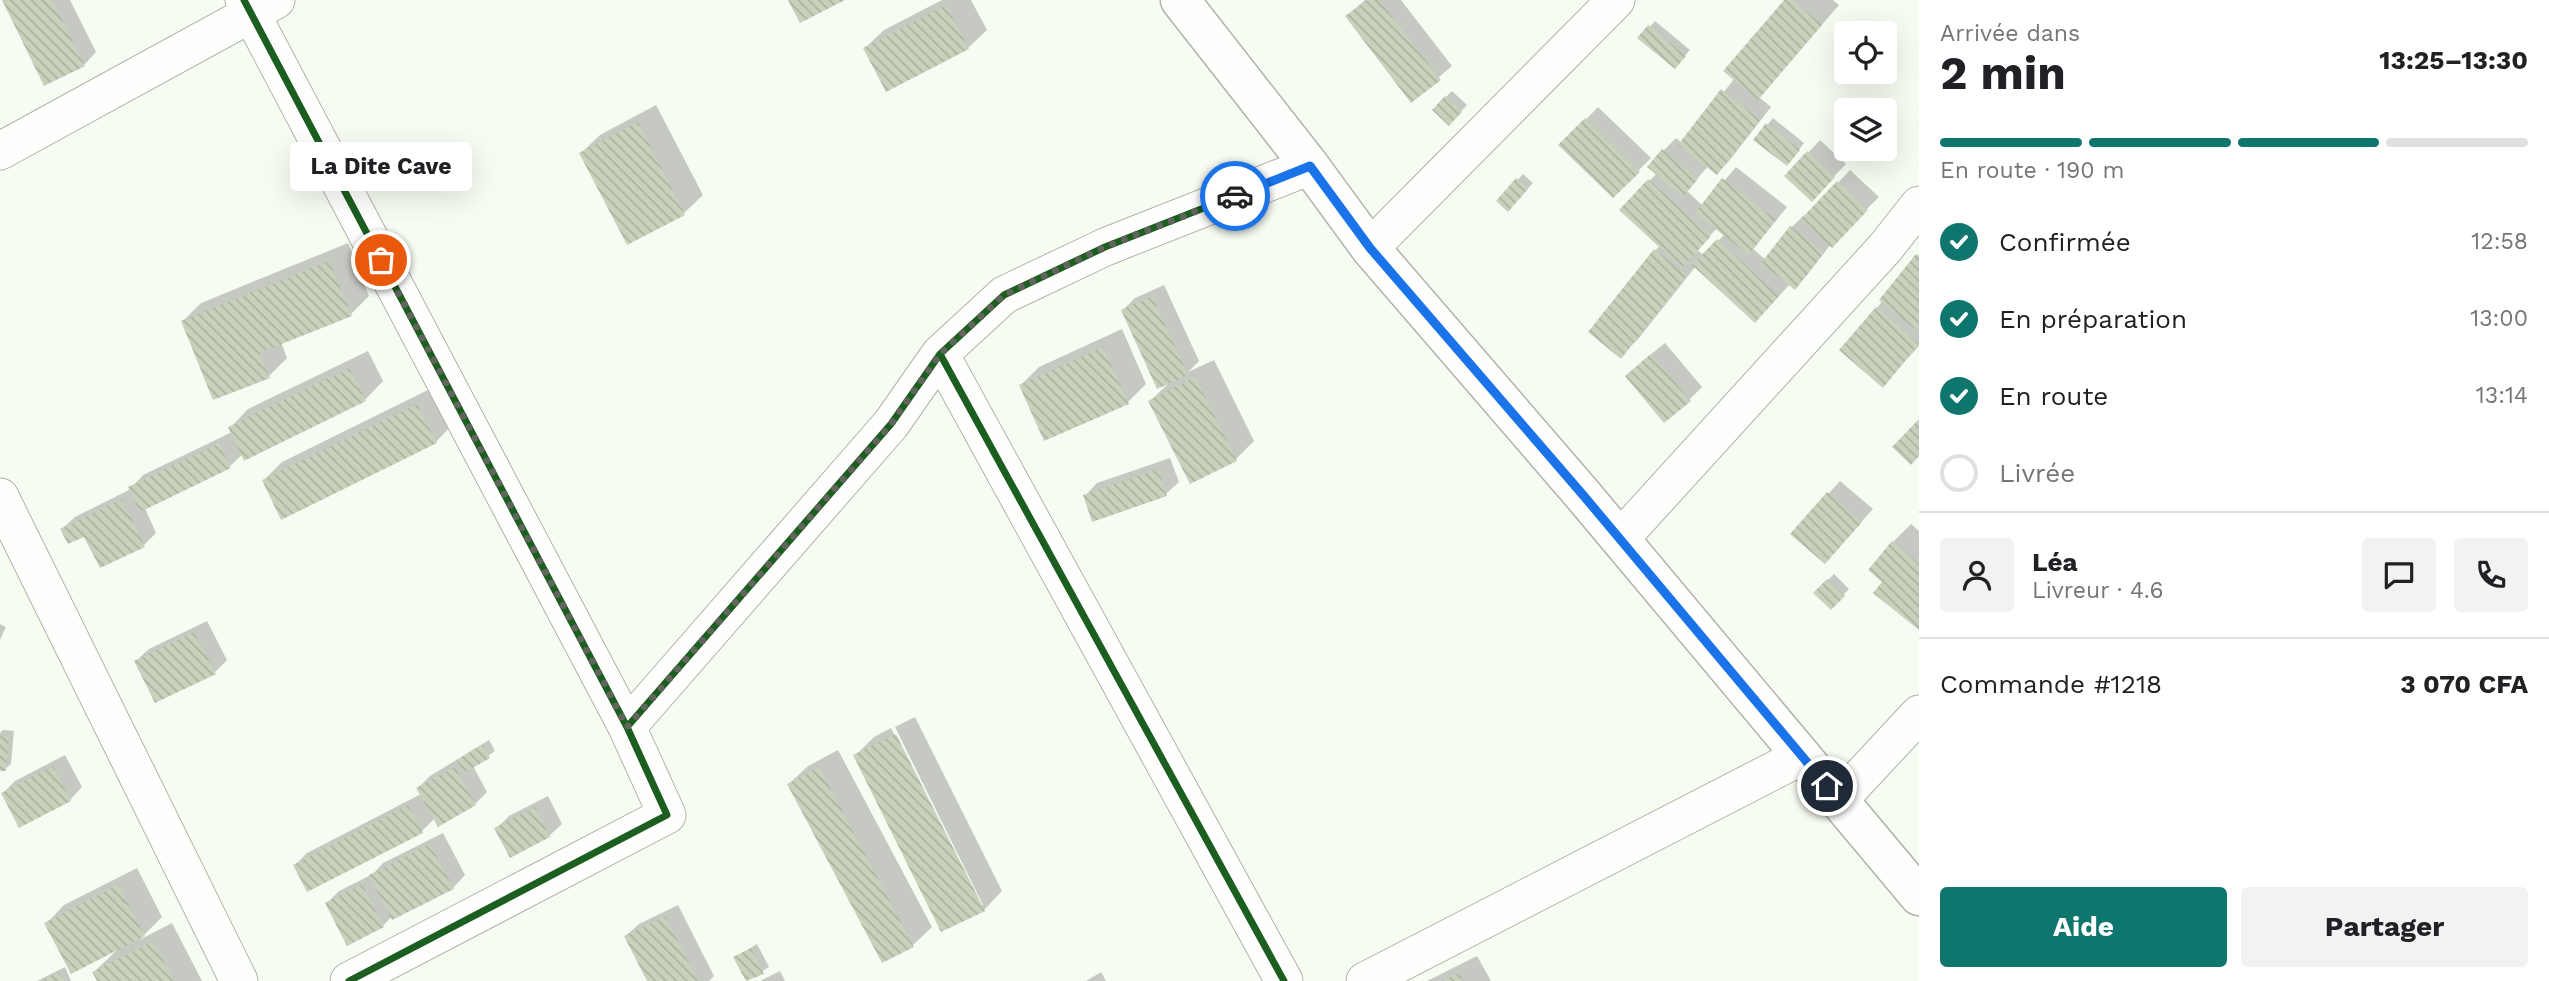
<!DOCTYPE html>
<html lang="fr">
<meta charset="utf-8">
<style>
:root{--surface:#fff;--page:#f2f2f2;--text:#202124;--muted:#757577;--line:#e0e0e0;--accent:#0f766e}
body{margin:0;font-family:"Work Sans",sans-serif;background:var(--page);color:var(--text);height:100vh;display:flex;flex-direction:column;font-size:26px;white-space:nowrap}
*{box-sizing:border-box;margin:0}
p{font-size:23px;color:var(--muted)}
.icon{flex:none;width:38px;height:38px;fill:none;stroke:currentColor;stroke-width:2;stroke-linecap:round;stroke-linejoin:round}
.map{position:relative;flex:1;overflow:hidden}
.side{display:flex;flex-direction:column;background:var(--surface);width:630px}
.side>*{flex:none}
.fabs{position:absolute;left:1834px;top:21px;display:grid;gap:14px}
.fabs a{display:grid;place-items:center;width:63px;height:63px;border-radius:7px;background:var(--surface);box-shadow:0 7px 28px #0002;font-size:35px}
.pin{position:absolute;display:grid;place-items:center;width:60px;height:60px;color:#fff;margin:-30px;border:4px solid #fff;border-radius:50%;box-shadow:0 2px 7px #0007}
.courier{position:absolute;display:grid;place-items:center;width:70px;height:70px;margin:-35px;border:5px solid #1a73e8;border-radius:50%;background:#fff;color:#222;box-shadow:0 2px 9px #0007}
.bubble{position:absolute;height:49px;border-radius:7px;background:var(--surface);box-shadow:0 7px 28px #0002;font-size:23px;font-weight:700;line-height:49px;text-align:center}
.overview em{font-style:normal;font-weight:700}
.overview div{display:flex;flex-direction:column-reverse}
.overview{display:flex;align-items:center;justify-content:space-between;height:119px;padding:0 21px}
h1{font-size:46px;font-weight:700;line-height:52px}
.bar{display:grid;grid-template-columns:repeat(4,1fr);gap:10px 7px;align-content:center;height:84px;padding:0 21px}
.bar i{height:9px;border-radius:5px;background:var(--line)}
.bar .active{background:var(--accent)}
.bar p{grid-column:span 4}
.line{display:flex;align-items:center;gap:18px;padding:0 21px;border-top:2px solid var(--line)}
.line div{flex:1}
.round{display:grid;place-items:center;flex:none;width:74px;height:74px;border-radius:7px;background:var(--page)}
ol{padding:0 21px;list-style:none}
li{display:flex;align-items:center;gap:21px;height:77px}
li p{margin-inline-start:auto}
li .icon{padding:7px;border-radius:50%;background:var(--accent);color:#fff;stroke-width:4}
li:last-child{color:var(--muted)}
li i{width:38px;height:38px;border:4px solid var(--line);border-radius:50%}
.cta{display:flex;gap:14px;margin-top:auto;padding:14px 21px}
.cta a{flex:1;height:80px;border-radius:7px;background:var(--accent);color:#fff;font-size:28px;font-weight:700;line-height:80px;text-align:center}
.cta a+a{background:var(--page);color:var(--text)}
main{display:flex;flex:1;min-height:0}
.map>svg:first-child{display:block}
.shadow{fill:#0003;fill-rule:evenodd}
.building{fill:url(#building-back-hatch)}
.lines{fill:none;stroke-linecap:round;stroke-linejoin:round}
.minor-casing{stroke:#afb3aa;stroke-width:39}
.secondary-casing{stroke:#afb3aa;stroke-width:41}
.minor{stroke:#fefffd;stroke-width:37}
.secondary{stroke:#fefffd;stroke-width:38}
.cycleway-casing{stroke:#fff;stroke-width:11}
.cycleway{stroke:#1b5e20;stroke-width:7}
.done{stroke:#61655c;stroke-width:7;stroke-dasharray:0 12.6}
.route{stroke:#1a73e8;stroke-width:9}
</style>
<main>
<div class="map">
<svg width="1919" height="981" viewBox="0 0 1919 981">
<defs>
<pattern id="building-back-hatch" width="6" height="6" patternUnits="userSpaceOnUse" patternTransform="scale(1.75)"><rect width="6" height="6" fill="#c8d1bc"/><path d="M-1 5l2 2M0 0l6 6M5-1l2 2" fill="none" stroke="#abb3a0"/></pattern>
</defs>
<rect width="100%" height="100%" fill="#f7fcf2"/>
<path class="shadow" d="M4 0H70L96 52 84 65Z
M942 0H971L987 30 968 48H865L884 30Z
M1365 0H1401L1452 66 1412 100 1347 16Z
M1786 0H1833L1839 5 1759 97 1771 107 1729 161 1717 173 1708 166 1687 191 1703 206 1736 167 1787 207 1753 249 1766 260 1792 227 1804 215 1806 217 1850 170 1879 197 1831 244 1807 275 1795 287 1790 284 1768 308 1696 266 1639 338 1621 356 1590 332 1660 245 1622 210 1657 173 1649 167 1664 150 1676 138 1682 143 1735 78ZM1717 228 1725 234 1704 255 1697 250Z
M1655 21 1690 50 1680 61 1640 38Z
M1452 91 1467 105 1449 124 1434 109Z
M656 105 703 195 684 213 628 243 581 153 600 135Z
M1598 107 1651 158 1613 196 1561 145Z
M1773 118 1804 143 1793 158 1756 139Z
M1820 140 1846 164 1812 199 1808 153Z
M1523 174 1533 183 1514 204 1498 201Z
M348 243 369 296 351 314 281 342 287 358 269 376 183 321 201 303Z
M1919 254V346L1883 385 1877 308Z
M1164 285 1199 361 1188 372 1214 360 1254 441 1236 459 1191 482 1150 401 1170 382 1123 310 1135 298Z
M1122 329 1146 384 1128 402 1021 385 1039 367Z
M1665 343 1702 387 1689 400 1639 364Z
M368 351 383 381 365 400 243 454 230 466 145 508 156 533 144 545 101 566 85 534 62 529 75 517 131 489 143 475 232 432 230 428 248 409Z
M436 386 454 423 436 442 264 480 282 462Z
M1170 458 1179 482 1166 494 1085 496 1097 483Z
M1840 481 1873 509 1837 549 1792 533Z
M1911 524 1919 531V628L1885 581 1893 542Z
M1834 574 1849 589 1831 608 1815 593Z
M207 621 227 660 215 672 136 661 149 649Z
M0 624 6 627 0 640Z
M915 717 1002 891 984 910 855 756 874 737 891 728 979 905H983L895 727Z
M3 730 14 731 11 764 5 769H0V733Z
M489 740 495 751 473 766 487 792 475 804 435 818 422 831 295 865 307 853 421 794 418 788 430 776Z
M838 750 932 927 913 945 883 961 789 784 808 766Z
M65 755 82 787 70 800 3 793 15 781Z
M548 796 562 824 549 836 496 829 509 816Z
M443 833 465 875 453 888 392 916 383 926 327 903 339 891 373 874 383 863Z
M137 868 162 917 139 940 172 923 202 981H99L94 972 118 949 46 924 64 905Z
M678 905 714 976 709 981H649L626 936 639 924Z
M757 944 769 967 747 981 735 957Z
M1477 956 1491 981H1427Z
M65 967 71 981H37Z
M780 971 785 981H760Z
M1101 972 1106 981H1086Z"/>
<path class="building" d="M2 0H52L85 66 44 86Z
M788 0H845L800 23Z
M1367 0H1379L1441 80 1411 103 1345 16Z
M1784 0H1793L1822 25 1758 100 1723 71Z
M946 5 969 49 886 92 863 48Z
M1648 25 1686 56 1675 69 1637 38Z
M1721 89 1760 120 1717 175 1678 145Z
M1445 96 1462 112 1449 126 1432 110Z
M1585 118 1640 172 1613 198 1558 145Z
M638 122 685 215 627 245 579 153Z
M1766 123 1800 150 1787 166 1753 140Z
M1662 149 1698 179 1683 197 1647 167Z
M1807 151 1835 177 1812 202 1784 176Z
M1516 178 1528 189 1508 212 1496 201Z
M1722 178 1776 220 1749 255 1695 213Z
M1648 179 1711 236 1682 268 1619 210Z
M1837 181 1868 210 1832 248 1801 219Z
M1790 226 1824 253 1795 290 1761 263Z
M1717 239 1779 296 1755 323 1692 265Z
M1654 249 1687 275 1621 359 1588 332Z
M1916 254 1919 257V332L1879 300Z
M329 261 352 316 259 353 270 378 213 400 181 321Z
M1152 296 1188 375 1157 389 1121 310Z
M1876 307 1919 344 1883 388 1839 350Z
M1103 347 1129 404 1044 441 1019 385Z
M1651 354 1691 401 1664 423 1625 376Z
M349 368 366 401 244 461 228 427Z
M1195 377 1237 461 1190 484 1148 401Z
M417 404 437 443 281 520 262 480Z
M1919 419V456L1911 465 1892 447Z
M219 443 231 468 140 512 128 487Z
M1158 469 1167 496 1092 522 1083 495Z
M1827 492 1862 522 1825 564 1790 534Z
M122 499 145 547 100 568 84 537 68 544 60 529Z
M1892 541 1919 564V630L1873 593 1882 582 1868 570Z
M1827 579 1845 596 1831 610 1813 593Z
M194 632 216 674 155 703 134 661Z
M896 734 985 911 941 932 853 755Z
M0 736 9 737 6 771H0Z
M483 745 490 758 464 773 456 760Z
M53 766 71 801 19 828 1 793Z
M455 767 476 805 438 827 416 788Z
M819 767 914 947 882 963 787 784Z
M408 805 423 833 307 892 293 865Z
M535 807 550 837 510 858 494 828Z
M430 844 454 889 392 920 369 875Z
M362 884 384 927 347 946 325 903Z
M118 885 145 936 71 974 44 923Z
M665 916 698 981H647L624 936Z
M153 941 174 981H97L92 972Z
M751 948 764 974 746 981 733 957Z
M59 972 64 981H40Z
M1459 973 1463 981H1442Z"/>
<g class="lines">
<defs>
<path id="minor" d="M244 0 627 727 667 815 349 981
M0 151 276 0
M1370 248 1616 0
M940 354 1284 981
M0 497 239 981
M1620 539 1885 248 1919 205
M627 727 891 424 940 354 1004 295 1105 247 1310 166
M1839 800 1919 714
M1365 981 1802 756"/>
<path id="secondary" d="M1180 0 1310 166 1370 248 1583 495 1919 896"/>
</defs>
<use href="#minor" class="minor-casing"/>
<use href="#secondary" class="secondary-casing"/>
<use href="#minor" class="minor"/>
<use href="#secondary" class="secondary"/>
<defs>
<path id="cycleway" d="M244 0 627 727 667 815 349 981
M940 354 1284 981
M627 727 891 424 940 354 1004 295 1105 247 1310 166"/>
</defs>
<use href="#cycleway" class="cycleway-casing"/>
<use href="#cycleway" class="cycleway"/>
</g>
<g class="lines">
<path class="done" d="M381 260 627 727 891 424 940 354 1004 295 1105 247 1235 196"/>
<path class="route" d="M1235 196 1310 166 1370 248 1583 495 1827 786"/>
</g>
</svg>
<div class="fabs">
<a><svg class="icon" aria-label="locate" viewBox="0 0 24 24"><circle cx="12" cy="12" r="6"/><path d="M12 2v4M12 18v4M2 12h4M18 12h4"/></svg></a>
<a><svg class="icon" aria-label="layers" viewBox="0 0 24 24"><path d="M12 4l9 5-9 5-9-5zM3 14l9 5 9-5"/></svg></a>
</div>
<div class="pin" style="left:381px;top:260px;background:#ea580c"><svg class="icon" aria-label="bag" viewBox="0 0 24 24"><path d="M5 8h14l-1 12H6zM9 8a3 3 0 0 1 6 0"/></svg></div>
<div class="pin" style="left:1827px;top:786px;background:#1f2937"><svg class="icon" aria-label="home" viewBox="0 0 24 24"><path d="M3 11l9-7 9 7M6 9v11h12V9"/></svg></div>
<div class="courier" style="left:1235px;top:196px"><svg class="icon" aria-label="car" viewBox="0 0 24 24"><path d="M5 17H2v-5l4-1 3-4h7l3 4 3 1v5h-3M9 17h6M6 11h13"/><circle cx="7" cy="17" r="2"/><circle cx="17" cy="17" r="2"/></svg></div>
<div class="bubble" style="left:290px;top:142px;width:182px">La Dite Cave</div>
</div>
<section class="side">
<div class="overview"><div><h1>2 min</h1><p>Arrivée dans</p></div><em>13:25–13:30</em></div>
<div class="bar"><i class="active"></i><i class="active"></i><i class="active"></i><i></i><p>En route · 190 m</p></div>
<ol>
<li><svg class="icon" aria-label="check" viewBox="0 0 24 24"><path d="M5 12l5 5 9-10"/></svg>Confirmée<p>12:58</p></li>
<li><svg class="icon" aria-label="check" viewBox="0 0 24 24"><path d="M5 12l5 5 9-10"/></svg>En préparation<p>13:00</p></li>
<li><svg class="icon" aria-label="check" viewBox="0 0 24 24"><path d="M5 12l5 5 9-10"/></svg>En route<p>13:14</p></li>
<li><i></i>Livrée</li>
</ol>
<div class="line" style="height:126px"><a class="round"><svg class="icon" aria-label="person" viewBox="0 0 24 24"><circle cx="12" cy="8" r="4"/><path d="M4 21q1-7 8-7t8 7"/></svg></a><div><b>Léa</b><p>Livreur · 4.6</p></div><a class="round"><svg class="icon" aria-label="chat" viewBox="0 0 24 24"><path d="M4 5h16v11H9l-5 4z"/></svg></a><a class="round"><svg class="icon" aria-label="phone" viewBox="0 0 24 24"><path d="M5 4h4l2 5-3 2q2 4 5 5l2-3 5 2v4C11 20 4 13 5 4z"/></svg></a></div>
<div class="line" style="height:91px"><div>Commande #1218</div><b>3 070 CFA</b></div>
<div class="cta"><a>Aide</a><a>Partager</a></div>
</section>
</main>
